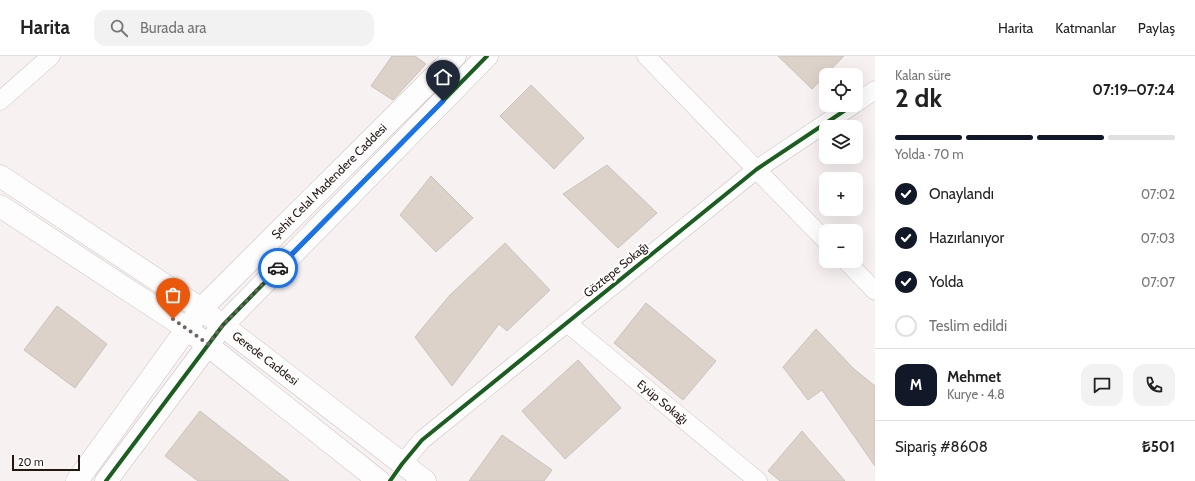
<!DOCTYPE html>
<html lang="tr">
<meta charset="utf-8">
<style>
:root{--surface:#fff;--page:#f2f2f2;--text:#222;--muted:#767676;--line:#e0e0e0;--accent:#111827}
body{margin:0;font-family:Cabin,sans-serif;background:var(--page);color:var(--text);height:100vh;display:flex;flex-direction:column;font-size:15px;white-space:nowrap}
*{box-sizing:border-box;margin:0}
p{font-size:13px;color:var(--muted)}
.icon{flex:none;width:22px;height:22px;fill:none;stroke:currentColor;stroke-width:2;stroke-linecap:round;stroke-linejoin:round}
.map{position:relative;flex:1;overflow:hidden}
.details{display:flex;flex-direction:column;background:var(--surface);width:320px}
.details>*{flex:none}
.tools{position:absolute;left:819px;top:12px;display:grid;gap:8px}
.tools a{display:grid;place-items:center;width:44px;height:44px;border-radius:8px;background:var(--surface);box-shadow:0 4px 16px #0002;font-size:20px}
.scale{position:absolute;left:12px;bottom:10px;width:68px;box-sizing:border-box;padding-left:4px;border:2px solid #241712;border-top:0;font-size:11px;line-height:14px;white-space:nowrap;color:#241712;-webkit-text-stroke:3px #fff;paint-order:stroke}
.pin{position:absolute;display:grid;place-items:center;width:34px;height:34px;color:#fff;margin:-41px -17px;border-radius:50% 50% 50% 0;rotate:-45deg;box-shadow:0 0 4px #0007}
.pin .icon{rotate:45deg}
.courier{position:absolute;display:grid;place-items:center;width:40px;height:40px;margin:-20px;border:3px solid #1a73e8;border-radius:50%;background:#fff;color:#222;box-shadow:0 1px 5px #0007}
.headline em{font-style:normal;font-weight:800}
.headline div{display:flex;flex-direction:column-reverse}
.headline{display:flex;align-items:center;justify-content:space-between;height:68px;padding:0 20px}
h1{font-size:26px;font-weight:800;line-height:30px}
.bar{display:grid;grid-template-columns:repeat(4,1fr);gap:6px 4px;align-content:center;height:48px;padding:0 20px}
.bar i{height:5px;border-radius:3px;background:var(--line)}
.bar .active{background:var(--accent)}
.bar p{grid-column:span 4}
.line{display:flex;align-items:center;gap:10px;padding:0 20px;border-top:1px solid var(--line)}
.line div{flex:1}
.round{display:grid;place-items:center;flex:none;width:42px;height:42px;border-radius:12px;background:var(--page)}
ol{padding:0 20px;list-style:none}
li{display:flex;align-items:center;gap:12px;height:44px}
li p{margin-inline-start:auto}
li .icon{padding:4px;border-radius:50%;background:var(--accent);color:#fff;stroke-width:4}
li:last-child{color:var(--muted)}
li i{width:22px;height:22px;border:2px solid var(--line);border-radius:50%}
header{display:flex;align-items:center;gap:24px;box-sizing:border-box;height:56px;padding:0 20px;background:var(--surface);border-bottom:1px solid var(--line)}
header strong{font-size:19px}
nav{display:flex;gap:22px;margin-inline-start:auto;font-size:14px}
.search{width:280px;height:36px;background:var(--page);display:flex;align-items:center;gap:10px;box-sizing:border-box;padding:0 14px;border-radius:12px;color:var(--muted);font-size:15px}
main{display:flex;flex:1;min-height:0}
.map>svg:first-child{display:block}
.building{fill:#ddd2c9;stroke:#c9c2bd}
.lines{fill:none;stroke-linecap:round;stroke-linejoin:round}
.street-casing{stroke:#c8bfbd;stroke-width:19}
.secondary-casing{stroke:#c8bfbd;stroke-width:23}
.street{stroke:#fefdfd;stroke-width:18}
.secondary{stroke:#fefdfd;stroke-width:22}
.cycleway-casing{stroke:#fff;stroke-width:6}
.cycleway{stroke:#1b5e20;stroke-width:4}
.done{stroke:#6e6460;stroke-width:4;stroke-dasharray:0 7.2}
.route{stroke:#1a73e8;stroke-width:5}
.labels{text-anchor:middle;stroke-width:4;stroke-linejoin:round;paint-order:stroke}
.street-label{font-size:12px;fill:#241712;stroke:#fff}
</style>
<header>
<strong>Harita</strong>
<div class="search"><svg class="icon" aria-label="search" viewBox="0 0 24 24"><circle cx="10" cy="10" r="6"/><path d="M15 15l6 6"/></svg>Burada ara</div>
<nav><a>Harita</a><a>Katmanlar</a><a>Paylaş</a></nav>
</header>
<main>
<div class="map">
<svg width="875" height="425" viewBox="0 0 875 425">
<rect width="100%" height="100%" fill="#f7f2f1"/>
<path class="building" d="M392 0H415L426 8 393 44 371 30Z
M778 0H844L812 33Z
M531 29 584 82 554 113 500 60Z
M607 109 657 157 618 192 563 138Z
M431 120 473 162 436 196 400 159Z
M505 187 550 234 507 275 499 268 452 330 415 281 450 239Z
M646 247 716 305 683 344 614 287Z
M57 250 107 288 75 332 24 294Z
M816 273 854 313 875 330V410L822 334 808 344 783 311Z
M578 304 621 352 565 403 522 355Z
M200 355 289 425H198L165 400Z
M802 375 845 425H780L768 415Z
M502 379 552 414 544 425H469Z"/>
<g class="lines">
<defs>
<g id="street">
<path d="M646 0 826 185"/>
<path d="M0 45 51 0"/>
<path d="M856 47 875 34"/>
<path d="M846 205 875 235"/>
<path id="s1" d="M567 267 758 425"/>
<path d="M402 408 422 384 757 113 853 49"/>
</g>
<g id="secondary">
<path id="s2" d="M0 120 201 253 425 425"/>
<path d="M0 150 186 272 379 425"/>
<path id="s3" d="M77 425 201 253 455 0"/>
<path d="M106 425 223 269 487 0"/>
</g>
</defs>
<use href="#street" class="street-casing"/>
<use href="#secondary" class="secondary-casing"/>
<use href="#street" class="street"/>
<use href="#secondary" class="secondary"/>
<defs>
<path id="cycleway" d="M106 425 223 269 487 0
M390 425 402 408 422 384 757 113 853 49"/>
</defs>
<use href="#cycleway" class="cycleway-casing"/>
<use href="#cycleway" class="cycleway"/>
</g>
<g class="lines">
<path class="done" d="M173 263 208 288 223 269 278 212"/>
<path class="route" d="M278 212 443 45"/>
</g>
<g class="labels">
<g class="street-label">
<text dy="4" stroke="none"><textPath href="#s3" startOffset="393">Şehit Celal Madendere Caddesi</textPath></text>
<text transform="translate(616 214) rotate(-39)" y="4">Göztepe Sokağı</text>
<text dy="4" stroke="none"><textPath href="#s2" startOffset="322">Gerede Caddesi</textPath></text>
<text dy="4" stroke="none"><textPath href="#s1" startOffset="124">Eyüp Sokağı</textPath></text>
</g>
</g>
</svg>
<div class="tools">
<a><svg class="icon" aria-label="locate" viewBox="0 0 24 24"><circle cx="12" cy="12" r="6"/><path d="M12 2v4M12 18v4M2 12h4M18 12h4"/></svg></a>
<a><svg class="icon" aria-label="layers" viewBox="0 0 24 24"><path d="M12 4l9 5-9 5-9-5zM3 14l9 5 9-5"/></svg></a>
<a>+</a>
<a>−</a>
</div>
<div class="scale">20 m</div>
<div class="pin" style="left:173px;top:263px;background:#ea580c"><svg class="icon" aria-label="bag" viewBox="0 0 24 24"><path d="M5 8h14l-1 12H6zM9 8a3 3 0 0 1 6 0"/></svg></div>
<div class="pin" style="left:443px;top:45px;background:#1f2937"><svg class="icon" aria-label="home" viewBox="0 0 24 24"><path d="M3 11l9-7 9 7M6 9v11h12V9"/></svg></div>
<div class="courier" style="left:278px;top:212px"><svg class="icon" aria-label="car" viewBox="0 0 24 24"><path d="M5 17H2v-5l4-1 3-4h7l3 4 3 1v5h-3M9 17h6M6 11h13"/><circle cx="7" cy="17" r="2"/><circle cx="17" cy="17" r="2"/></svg></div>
</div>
<section class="details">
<div class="headline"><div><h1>2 dk</h1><p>Kalan süre</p></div><em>07:19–07:24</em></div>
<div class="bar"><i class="active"></i><i class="active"></i><i class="active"></i><i></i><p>Yolda · 70 m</p></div>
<ol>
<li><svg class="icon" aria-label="check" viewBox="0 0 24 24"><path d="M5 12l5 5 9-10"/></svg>Onaylandı<p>07:02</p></li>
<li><svg class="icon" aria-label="check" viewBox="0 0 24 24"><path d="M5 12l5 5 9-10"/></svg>Hazırlanıyor<p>07:03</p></li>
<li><svg class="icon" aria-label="check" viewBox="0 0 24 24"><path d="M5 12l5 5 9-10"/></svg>Yolda<p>07:07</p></li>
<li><i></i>Teslim edildi</li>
</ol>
<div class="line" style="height:72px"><b class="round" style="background:var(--accent);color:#fff">M</b><div><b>Mehmet</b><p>Kurye · 4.8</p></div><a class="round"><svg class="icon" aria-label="chat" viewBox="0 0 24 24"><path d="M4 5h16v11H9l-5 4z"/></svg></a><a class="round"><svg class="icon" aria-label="phone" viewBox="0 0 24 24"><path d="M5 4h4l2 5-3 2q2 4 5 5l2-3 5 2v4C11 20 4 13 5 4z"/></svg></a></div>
<div class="line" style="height:52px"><div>Sipariş #8608</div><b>₺501</b></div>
</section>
</main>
